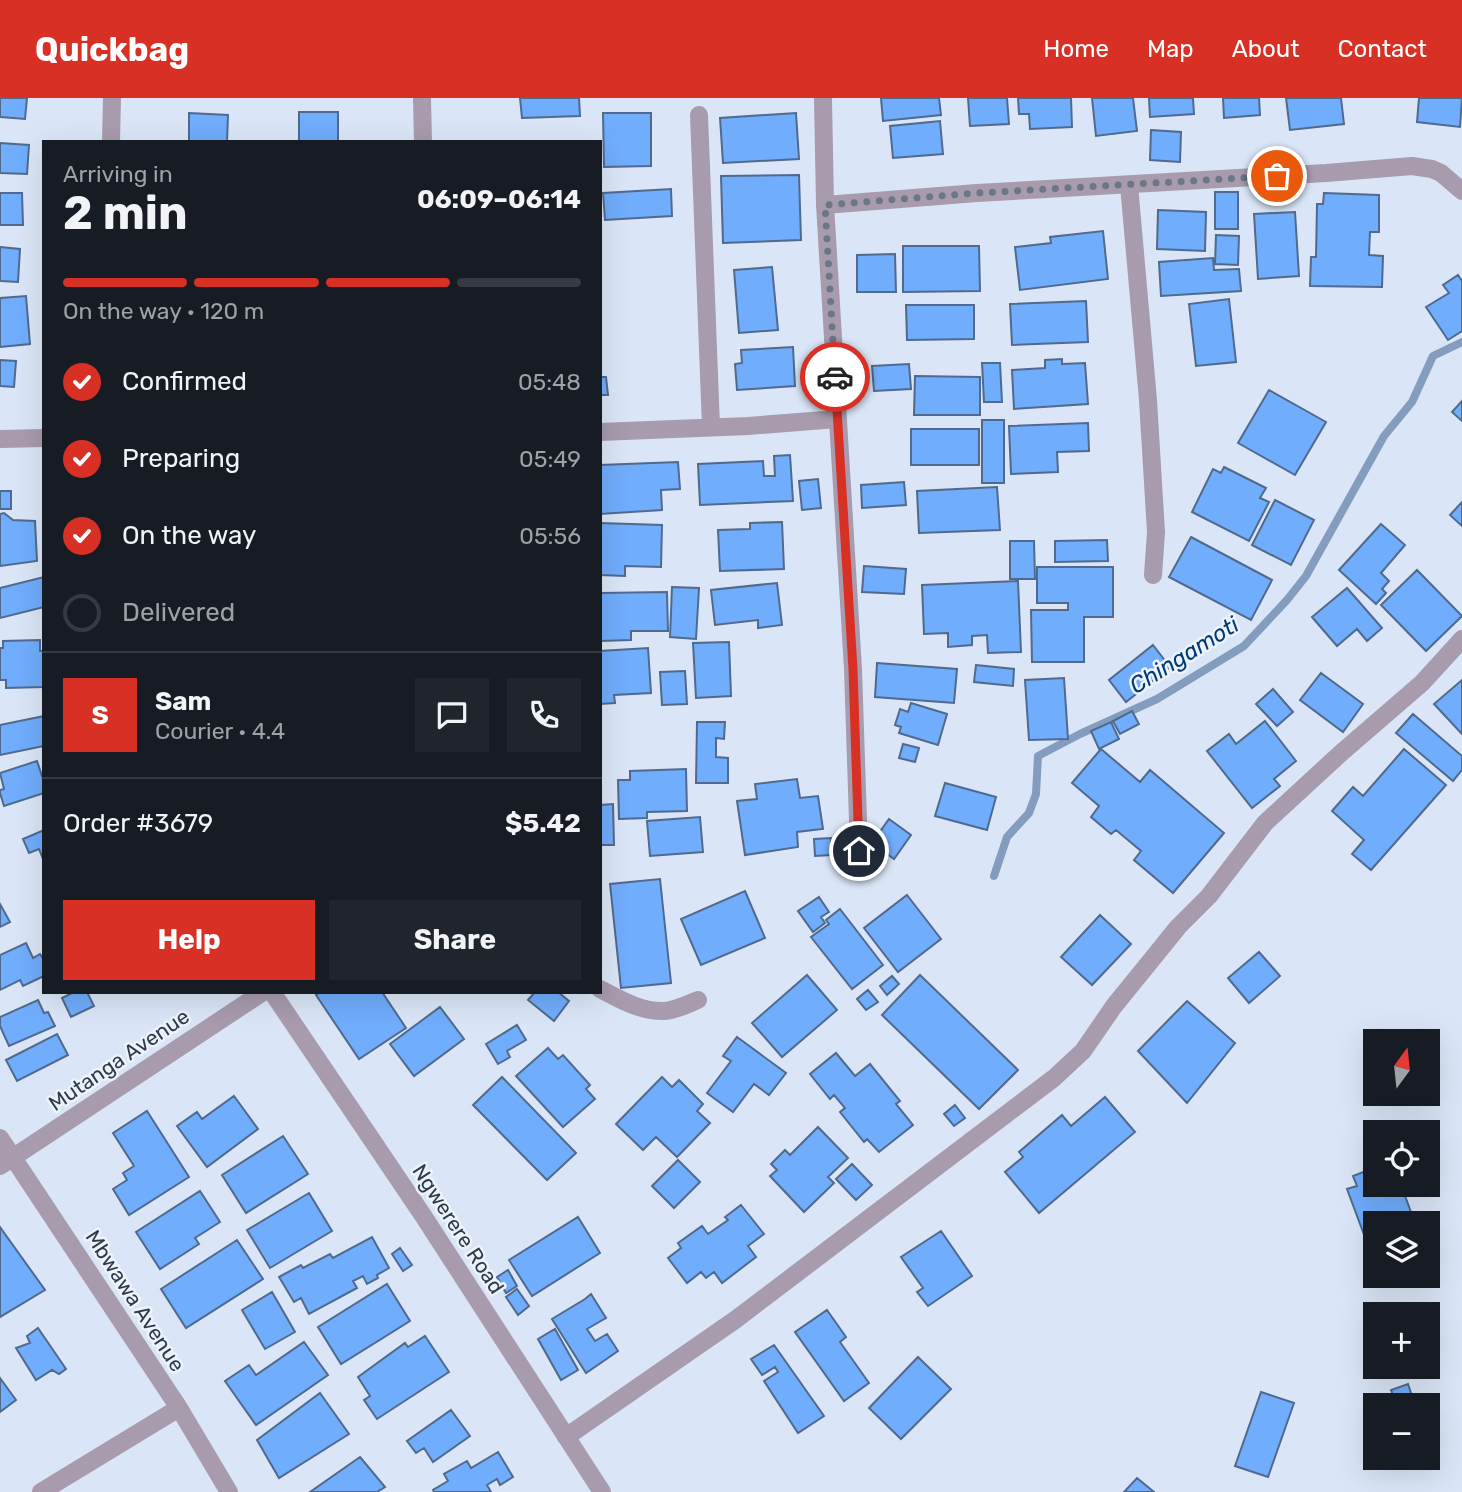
<!DOCTYPE html>
<meta charset="utf-8">
<style>
:root{--surface:#171b24;--page:#20242c;--text:#f1f3f6;--muted:#9ea1a6;--line:#363941;--accent:#d93025}
body{margin:0;font-family:Rubik,sans-serif;background:var(--page);color:var(--text);height:100vh;display:flex;flex-direction:column;font-size:26px;white-space:nowrap}
*{box-sizing:border-box;margin:0}
p{font-size:23px;color:var(--muted)}
.icon{flex:none;width:38px;height:38px;fill:none;stroke:currentColor;stroke-width:2;stroke-linecap:round;stroke-linejoin:round}
.map{position:relative;flex:1;overflow:hidden}
.drawer{position:absolute;left:42px;top:42px;width:560px;height:854px;display:flex;flex-direction:column;background:var(--surface);border-radius:0px;box-shadow:0 7px 28px #0002}
.drawer>*{flex:none}
.needle{width:46px;rotate:15deg}
.fabs{position:absolute;left:1363px;top:931px;display:grid;gap:14px}
.fabs a{display:grid;place-items:center;width:77px;height:77px;border-radius:0px;background:var(--surface);box-shadow:0 7px 28px #0002;font-size:35px}
.pin{position:absolute;display:grid;place-items:center;width:60px;height:60px;color:#fff;margin:-30px;border:4px solid #fff;border-radius:50%;box-shadow:0 2px 7px #0007}
.courier{position:absolute;display:grid;place-items:center;width:70px;height:70px;margin:-35px;border:5px solid #d93025;border-radius:50%;background:#fff;color:#222;box-shadow:0 2px 9px #0007}
.overview em{font-style:normal;font-weight:700}
.overview div{display:flex;flex-direction:column-reverse}
.overview{display:flex;align-items:center;justify-content:space-between;height:119px;padding:0 21px}
h1{font-size:46px;font-weight:700;line-height:52px}
.bar{display:grid;grid-template-columns:repeat(4,1fr);gap:10px 7px;align-content:center;height:84px;padding:0 21px}
.bar i{height:9px;border-radius:5px;background:var(--line)}
.bar .selected{background:var(--accent)}
.bar p{grid-column:span 4}
.line{display:flex;align-items:center;gap:18px;padding:0 21px;border-top:2px solid var(--line)}
.line div{flex:1}
.round{display:grid;place-items:center;flex:none;width:74px;height:74px;border-radius:0px;background:var(--page)}
ol{padding:0 21px;list-style:none}
li{display:flex;align-items:center;gap:21px;height:77px}
li p{margin-inline-start:auto}
li .icon{padding:7px;border-radius:50%;background:var(--accent);color:#fff;stroke-width:4}
li:last-child{color:var(--muted)}
li i{width:38px;height:38px;border:4px solid var(--line);border-radius:50%}
.action{display:flex;gap:14px;margin-top:auto;padding:14px 21px}
.action a{flex:1;height:80px;border-radius:0px;background:var(--accent);color:#fff;font-size:28px;font-weight:700;line-height:80px;text-align:center}
.action a+a{background:var(--page);color:var(--text)}
header{display:flex;align-items:center;gap:42px;box-sizing:border-box;height:98px;padding:0 35px;background:var(--accent);color:#fff}
header strong{font-size:33px}
nav{display:flex;gap:38px;margin-inline-start:auto;font-size:24px}
.map>svg:first-child{display:block}
.lines{fill:none;stroke-linecap:round;stroke-linejoin:round}
.stream{stroke:#849cbd;stroke-width:8}
.building{fill:#70adfc;stroke:#506a8d;stroke-width:2}
.minor{stroke:#a79bad;stroke-width:18}
.tertiary{stroke:#a79bad;stroke-width:18}
.done{stroke:#6b7787;stroke-width:7;stroke-dasharray:0 12.6}
.route{stroke:#d93025;stroke-width:9}
.labels{text-anchor:middle;stroke-width:5;stroke-linejoin:round;paint-order:stroke}
.street-label{font-size:21px;fill:#2f3b4a;stroke:#edf3fb}
.water-label{font-size:23px;font-style:italic;fill:#033b78;stroke:#edf3fb}
</style>
<header>
<strong>Quickbag</strong>
<nav><a>Home</a><a>Map</a><a>About</a><a>Contact</a></nav>
</header>
<div class="map">
<svg width="1462" height="1394" viewBox="0 0 1462 1394">
<rect width="100%" height="100%" fill="#dae6f7"/>
<g class="lines">
<path class="stream" d="M994 778 1007 739 1029 715 1036 696 1038 658 1080 636 1157 601 1244 548 1287 502 1306 478 1384 338 1412 304 1433 258 1462 244"/>
</g>
<path class="building" d="M0 0H27L25 21 0 19Z
M520 0H579L580 18 522 20Z
M881 0H939L941 17 883 23Z
M968 0H1007L1009 26 970 28Z
M1018 0H1071L1072 29 1030 31 1029 16H1019Z
M1092 0H1133L1137 33 1096 38Z
M1149 0H1193L1194 16 1150 19Z
M1223 0H1259L1260 17 1224 20Z
M1286 0H1341L1344 26 1290 32Z
M1419 0H1462L1460 29 1417 24Z
M299 14H338V43H299Z
M189 15 228 17 227 44 189 43Z
M603 15H651V68L604 69Z
M796 15 799 61 723 65 720 20Z
M940 23 943 56 893 60 890 28Z
M1151 32 1181 34 1180 64 1150 62Z
M0 45 29 47 27 76 0 75Z
M799 77 801 142 723 145 721 78Z
M671 91 672 118 605 122 603 95Z
M1215 94H1238V131H1215Z
M0 95H22L23 127H0Z
M1324 95 1379 97V134H1370L1369 157 1383 158 1382 189 1310 188 1311 159H1316L1317 106H1323Z
M1158 112 1206 114 1205 153 1157 151Z
M1295 114 1299 178 1258 181 1254 116Z
M1103 133 1108 181 1020 192 1015 149 1051 145 1050 139Z
M1216 137 1239 138 1238 167 1215 166Z
M903 148H979L980 193 903 194Z
M0 149 20 151 18 184 0 183Z
M895 156 896 194H857V157Z
M1213 160 1214 172 1239 171 1241 193 1161 198 1159 164Z
M772 169 778 232 739 235 734 172Z
M1458 177 1462 183V233L1448 242 1426 209 1449 195 1443 187Z
M26 198 30 246 0 249V200Z
M1229 201 1236 264 1196 268 1189 206Z
M1086 203 1088 244 1012 247 1010 206Z
M906 207H974V241L907 242Z
M793 249 795 288 737 292 735 266 742 265 741 252Z
M1062 261V266L1085 265 1088 306 1014 311 1012 272 1045 270V262Z
M0 262 16 263 14 289 0 288Z
M982 265H1000L1002 304H984Z
M909 266 911 291 874 293 872 268Z
M915 278 980 279V317H914Z
M600 279H606L608 297H600Z
M1269 292 1326 324 1295 377 1238 345Z
M1462 303V323L1452 314Z
M982 322H1004V385H982Z
M1088 325 1089 353 1057 354 1058 374 1011 376 1009 328Z
M911 331H979V367H911Z
M790 357 793 403 700 407 698 366 763 363 764 378H775L774 358Z
M678 364 680 391 661 392 662 412 600 416V367Z
M1224 369 1266 390 1260 400 1269 404 1249 443 1192 414 1213 371 1221 375Z
M818 381 821 410 802 412 799 383Z
M904 384 906 407 862 410 861 387Z
M997 389 1000 432 919 435 917 393Z
M0 393H11V411H0Z
M1275 402 1314 422 1291 467 1252 447Z
M1462 404V428L1450 417Z
M4 415 13 422 35 423 37 463 0 468V416Z
M782 424 784 471 720 473 718 432 750 431V425Z
M600 425 662 427 661 469 625 468V478L600 477Z
M1381 426 1405 447 1381 475 1389 483 1382 491 1386 495 1376 506 1339 472Z
M1191 439 1272 482 1251 522 1169 479Z
M1107 442 1108 463 1055 464V443Z
M1010 443H1034L1035 481H1010Z
M864 468 906 471 904 496 862 494Z
M1037 469H1113V519H1084V564H1032L1031 512H1068V505H1037Z
M1417 472 1462 518 1426 553 1381 507Z
M44 479V509L0 520V490Z
M1018 483 1021 554 988 555 987 537 972 538V547L948 549V535L924 536 922 487Z
M777 485 782 527 758 530V522L715 527 711 492Z
M672 489 699 490 696 541 670 539Z
M1347 490 1382 530 1367 543 1357 531 1337 548 1312 519Z
M667 494 668 533H631V542L600 543V495Z
M40 542V553H44V589L6 590V582H0V550H3V543Z
M729 544 731 598 696 600 693 545Z
M1153 547 1170 569 1126 604 1109 582Z
M648 550 651 595 614 597 615 605 600 606V553Z
M877 565 957 571 954 605 875 599Z
M976 567 1014 571 1013 588 974 584Z
M685 573 687 606 662 607 660 574Z
M1321 575 1363 606 1343 634 1300 602Z
M1064 580 1068 641 1029 642 1025 582Z
M1462 582V636L1434 606Z
M1273 591 1293 614 1277 628 1256 606Z
M911 605 947 616 938 647 899 635 901 629 895 627 900 611 908 614Z
M1132 613 1139 626 1120 636 1113 623Z
M1413 616 1462 658V672L1453 683 1396 635Z
M44 618V648L0 657V627Z
M1265 623 1296 663 1274 681 1280 688 1252 710 1207 653 1229 636 1236 646Z
M697 624H725L724 641 716 640V659L728 660V685H696Z
M1111 624 1119 641 1099 651 1091 633Z
M903 646 919 650 915 664 899 660Z
M1101 651 1140 684 1150 672 1224 735 1173 795 1134 762 1141 753 1116 732 1111 736 1091 719 1099 708 1072 685Z
M1404 651 1446 687 1371 772 1352 756 1364 742 1332 713 1353 689 1363 698Z
M37 663 44 684V695L4 708 0 695V692L4 691 0 675Z
M686 671 687 713 647 714V720L619 721 618 682H630V673Z
M797 681 800 700 818 698 823 731 797 734 798 749 745 757 737 703 757 701 755 686Z
M945 685 996 699 987 732 935 718Z
M613 706 614 747H600V707Z
M700 719 703 754 650 758 647 723Z
M889 721 911 737 894 761 872 745Z
M44 732V760L43 761 39 751 29 755 23 741Z
M831 740 832 757 815 758 814 741Z
M660 781 671 885 621 890 610 786Z
M745 793 765 840 701 867 681 821Z
M907 797 941 841 898 874 864 830Z
M819 799 829 814 821 819 825 825 813 834 798 813Z
M0 806 10 824 0 829Z
M840 811 883 867 852 891 811 839 829 826 826 822Z
M1100 817 1131 846 1092 887 1061 859Z
M26 845 33 860 40 856 44 862V878L23 888 20 882 0 892V857Z
M1259 854 1280 878 1249 905 1228 880Z
M807 877 837 912 782 959 752 925Z
M920 877 1018 972 979 1011 882 917Z
M892 878 899 886 887 897 880 888Z
M868 892 878 904 866 912 857 901Z
M74 894H87L94 908 71 919 62 900Z
M320 894H382L406 930 359 961 316 897Z
M535 894H558L569 903 554 923 528 902Z
M38 902 44 915 48 914 55 928 9 948 0 928V919Z
M1187 903 1235 945 1187 1005 1138 953Z
M440 909 464 941 414 978 390 946Z
M517 927 526 942 507 953 510 959 498 966 486 946Z
M57 936 68 957 17 983 6 962Z
M737 939 786 975 769 997 754 986 733 1014 707 995 731 963 723 958Z
M548 950 558 961 563 957 590 987 586 991 595 1001 563 1029 516 978Z
M836 955 855 978 870 966 900 1003 896 1006 913 1027 879 1054 867 1041 864 1044 840 1014 845 1010 834 997 830 1001 810 976Z
M502 979 576 1055 547 1082 473 1007Z
M662 979 672 989 679 982 703 1006 697 1013 710 1025 677 1059 656 1039 643 1052 616 1026Z
M234 998 258 1031 207 1069 177 1028 197 1014 202 1021Z
M1105 999 1135 1034 1039 1115 1005 1074 1023 1059 1019 1054 1062 1017 1071 1028Z
M955 1007 965 1020 954 1028 944 1016Z
M147 1013 189 1079 129 1117 113 1091 127 1082 123 1075 134 1068 113 1035Z
M818 1029 848 1060 828 1079 834 1085 804 1114 770 1078 777 1072 771 1066 785 1052 790 1057Z
M283 1038 308 1076 246 1115 222 1077Z
M678 1062 700 1084 674 1110 652 1088Z
M852 1066 872 1087 856 1102 836 1081Z
M1376 1069V1087H1401L1415 1125H1376V1169L1347 1091 1357 1088 1353 1078Z
M200 1093 220 1124 195 1140 199 1146 160 1171 136 1134Z
M309 1095 332 1133 270 1170 247 1132Z
M741 1107 764 1136 748 1148 756 1159 722 1185 714 1174 706 1180 701 1174 687 1185 668 1160 681 1150 678 1145 702 1128 708 1136 728 1122 725 1119Z
M578 1119 600 1155 532 1198 509 1162Z
M0 1129 45 1192 0 1219Z
M941 1133 972 1178 928 1208 917 1194 923 1190 901 1159Z
M372 1139 389 1170 377 1177 378 1180 367 1186 363 1178 353 1183 357 1190 309 1216 301 1200 294 1204 279 1179 301 1167 303 1170 330 1156 333 1160Z
M237 1142 263 1181 186 1230 161 1191Z
M400 1150 412 1167 403 1173 392 1156Z
M508 1172 517 1188 506 1195 497 1179Z
M387 1186 410 1223 341 1266 318 1229Z
M517 1191 529 1208 518 1217 506 1199Z
M272 1194 295 1234 265 1251 242 1212Z
M591 1196 606 1220 587 1231 595 1243 607 1236 618 1253 586 1275 552 1221 585 1201Z
M827 1212 846 1239 840 1244 869 1285 844 1303 795 1234Z
M38 1230 66 1271 59 1276 52 1272 36 1282 16 1250 30 1245 27 1238Z
M555 1231 578 1272 561 1282 538 1241Z
M425 1238 449 1274 377 1321 364 1302 370 1298 358 1279 405 1245 408 1249Z
M304 1244 328 1277 256 1327 225 1283 249 1267 256 1277Z
M774 1247 824 1318 798 1335 764 1283 778 1274 775 1269 762 1277 751 1261Z
M918 1259 951 1291 901 1341 869 1310Z
M0 1280 16 1302 0 1314Z
M1408 1286 1415 1307H1397L1391 1292Z
M1261 1294 1294 1305 1268 1379 1235 1368Z
M320 1295 349 1336 279 1380 257 1342Z
M451 1312 470 1338 433 1364 424 1350 416 1355 407 1343Z
M498 1354 513 1379 500 1387 497 1381 487 1387 491 1394H434L433 1392 448 1383 444 1376 467 1363 471 1370Z
M360 1359 385 1389 377 1394H310Z
M1137 1380 1154 1394H1124Z"/>
<g class="lines">
<path class="minor" d="M422 0 423 44
M823 0 825 107 853 571 859 753
M699 17 711 329
M1129 87 1148 302 1156 434 1153 477
M825 107 977 95 1326 75 1412 68 1432 71 1441 75 1462 93
M600 334 748 328 837 321
M0 341 44 340
M600 891C621 902 641 914 665 913 676 912 688 906 698 902
M0 1040 179 1310 229 1394
M0 1068 263 894
M566 1339 735 1222 1054 980 1083 953 1114 908 1153 860 1178 829 1209 798 1265 725 1341 655 1422 585 1462 541
M41 1394 179 1310"/>
<path class="tertiary" d="M111 44 112 0
M272 894 424 1119 602 1394"/>
</g>
<g class="lines">
<path class="done" d="M835 279 825 107 977 95 1277 78"/>
<path class="route" d="M835 279 853 571 859 753"/>
</g>
<g class="labels">
<g class="street-label">
<text transform="translate(119 962) rotate(-34)" y="7">Mutanga Avenue</text>
<text transform="translate(458 1131) rotate(57)" y="7">Ngwerere Road</text>
<text transform="translate(135 1203) rotate(57)" y="7">Mbwawa Avenue</text>
</g>
<g class="water-label">
<text transform="translate(1184 557) rotate(-32)" y="8">Chingamoti</text>
</g>
</g>
</svg>
<div class="fabs">
<a><svg class="needle" viewBox="-14 -14 28 28"><path d="M0-13l5 13h-10z" fill="#e53935"/><path d="M0 13l5-13h-10z" fill="#9ea1a6"/></svg></a>
<a><svg class="icon" aria-label="locate" viewBox="0 0 24 24"><circle cx="12" cy="12" r="6"/><path d="M12 2v4M12 18v4M2 12h4M18 12h4"/></svg></a>
<a><svg class="icon" aria-label="layers" viewBox="0 0 24 24"><path d="M12 4l9 5-9 5-9-5zM3 14l9 5 9-5"/></svg></a>
<a>+</a>
<a>−</a>
</div>
<div class="pin" style="left:1277px;top:78px;background:#ea580c"><svg class="icon" aria-label="bag" viewBox="0 0 24 24"><path d="M5 8h14l-1 12H6zM9 8a3 3 0 0 1 6 0"/></svg></div>
<div class="pin" style="left:859px;top:753px;background:#1f2937"><svg class="icon" aria-label="home" viewBox="0 0 24 24"><path d="M3 11l9-7 9 7M6 9v11h12V9"/></svg></div>
<div class="courier" style="left:835px;top:279px"><svg class="icon" aria-label="car" viewBox="0 0 24 24"><path d="M5 17H2v-5l4-1 3-4h7l3 4 3 1v5h-3M9 17h6M6 11h13"/><circle cx="7" cy="17" r="2"/><circle cx="17" cy="17" r="2"/></svg></div>
<section class="drawer">
<div class="overview"><div><h1>2 min</h1><p>Arriving in</p></div><em>06:09–06:14</em></div>
<div class="bar"><i class="selected"></i><i class="selected"></i><i class="selected"></i><i></i><p>On the way · 120 m</p></div>
<ol>
<li><svg class="icon" aria-label="check" viewBox="0 0 24 24"><path d="M5 12l5 5 9-10"/></svg>Confirmed<p>05:48</p></li>
<li><svg class="icon" aria-label="check" viewBox="0 0 24 24"><path d="M5 12l5 5 9-10"/></svg>Preparing<p>05:49</p></li>
<li><svg class="icon" aria-label="check" viewBox="0 0 24 24"><path d="M5 12l5 5 9-10"/></svg>On the way<p>05:56</p></li>
<li><i></i>Delivered</li>
</ol>
<div class="line" style="height:126px"><b class="round" style="background:var(--accent);color:#fff">S</b><div><b>Sam</b><p>Courier · 4.4</p></div><a class="round"><svg class="icon" aria-label="chat" viewBox="0 0 24 24"><path d="M4 5h16v11H9l-5 4z"/></svg></a><a class="round"><svg class="icon" aria-label="phone" viewBox="0 0 24 24"><path d="M5 4h4l2 5-3 2q2 4 5 5l2-3 5 2v4C11 20 4 13 5 4z"/></svg></a></div>
<div class="line" style="height:91px"><div>Order #3679</div><b>$5.42</b></div>
<div class="action"><a>Help</a><a>Share</a></div>
</section>
</div>
